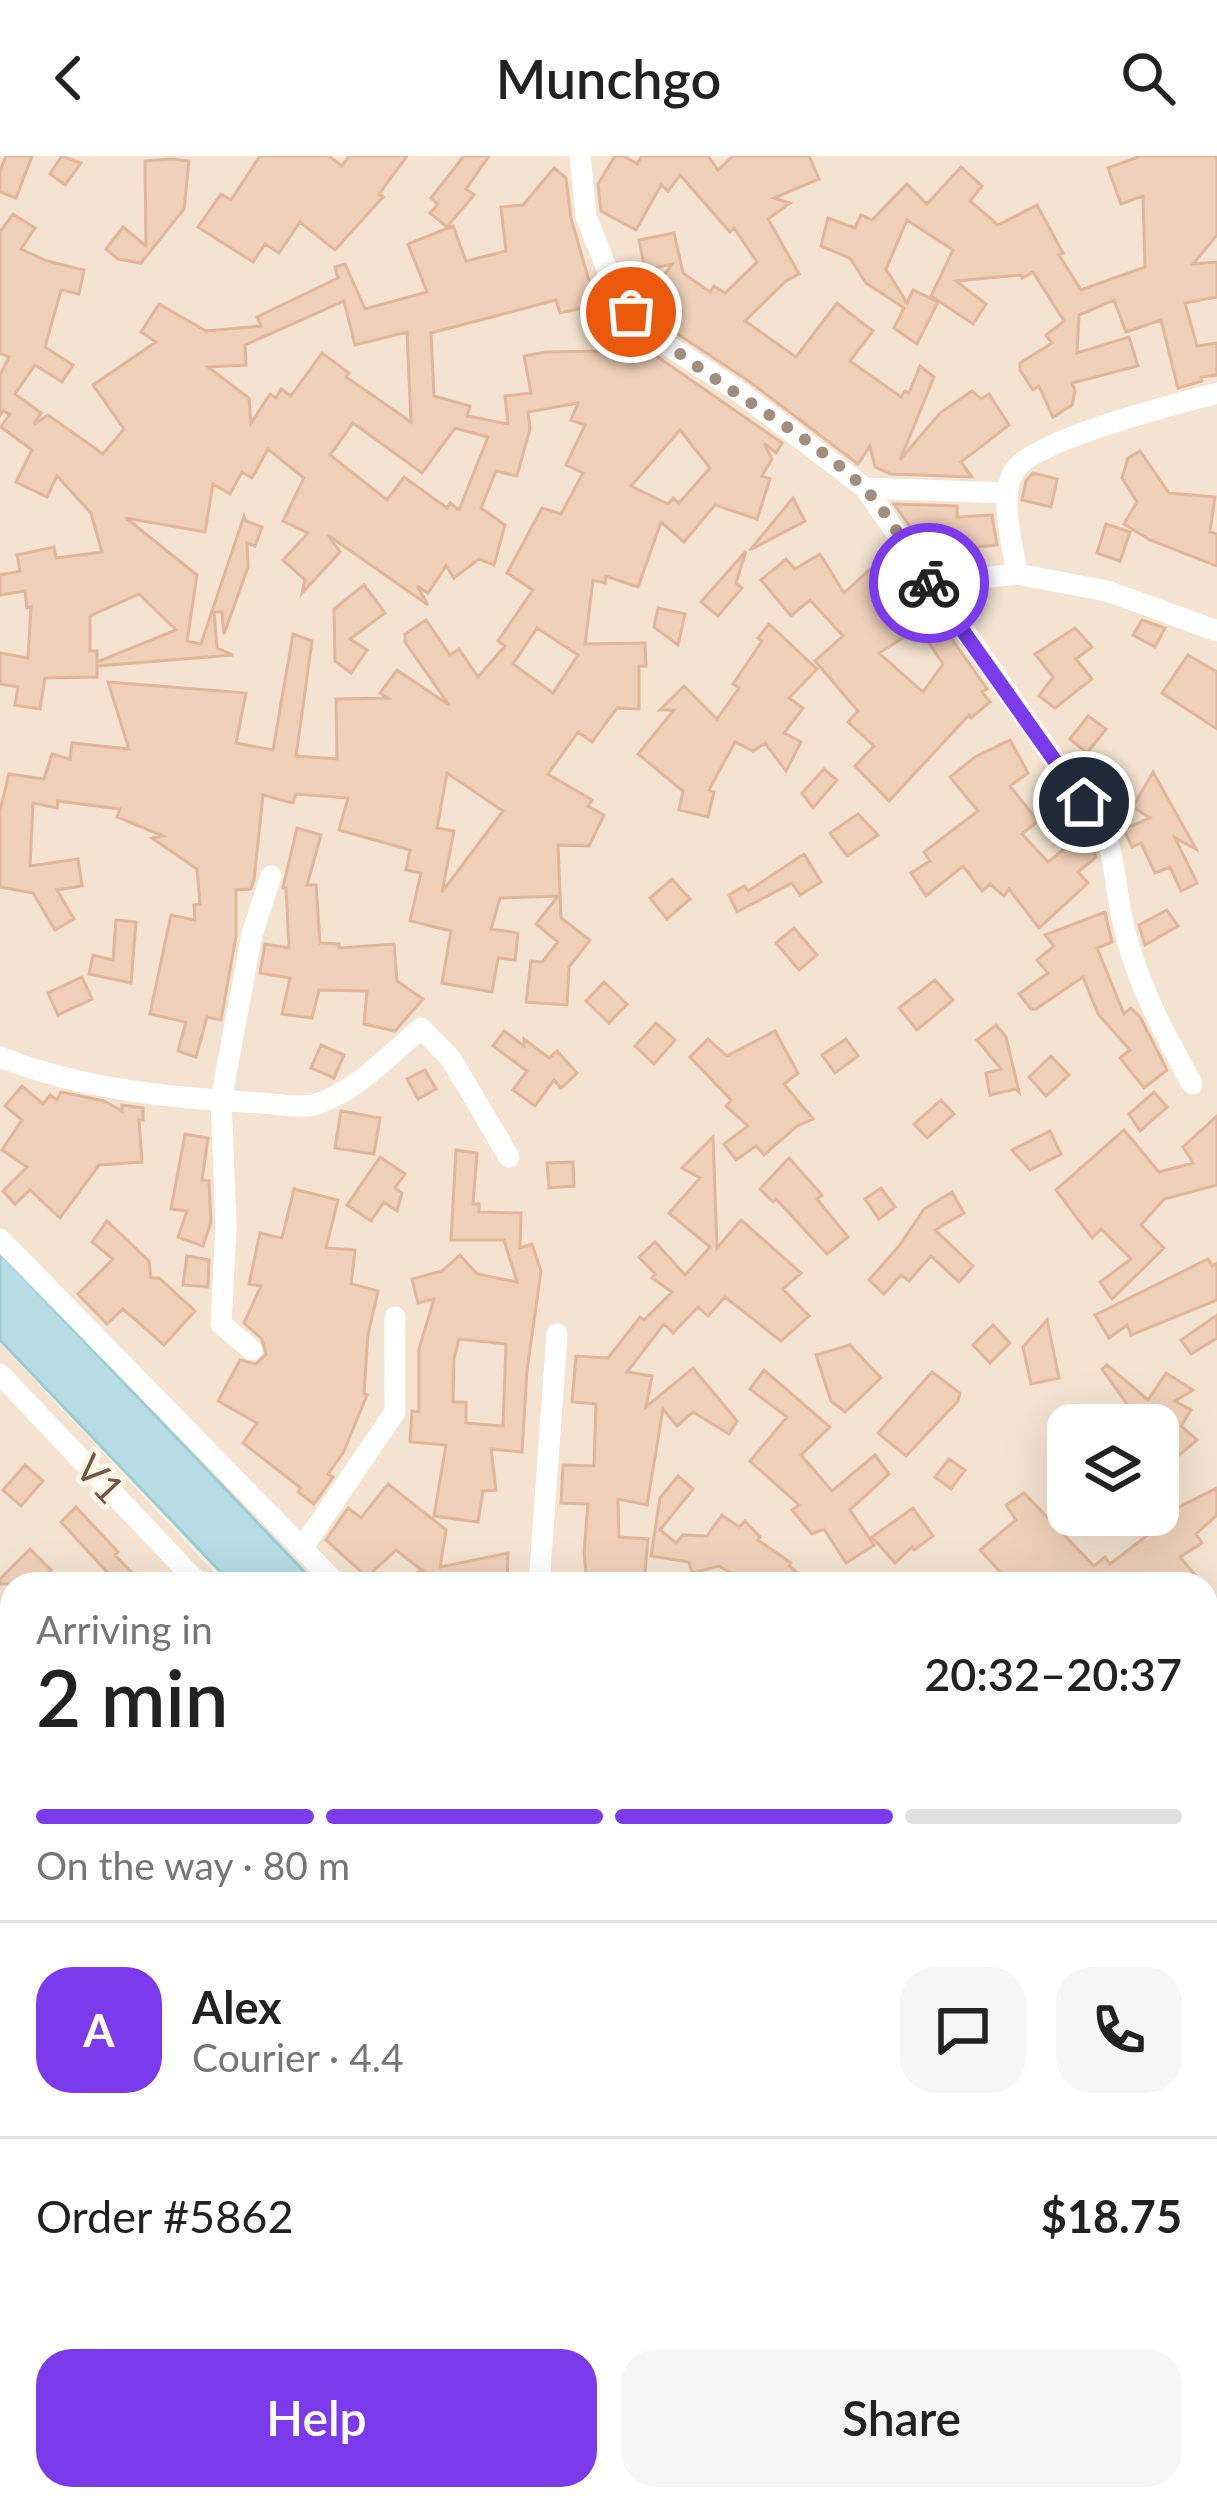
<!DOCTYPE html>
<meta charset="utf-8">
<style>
:root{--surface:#fff;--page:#f6f6f6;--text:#222;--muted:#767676;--line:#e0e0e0;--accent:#7c3aed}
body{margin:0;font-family:Lato,sans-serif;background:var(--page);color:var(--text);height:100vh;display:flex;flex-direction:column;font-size:45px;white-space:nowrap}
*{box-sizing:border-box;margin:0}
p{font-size:39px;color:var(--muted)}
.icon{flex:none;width:66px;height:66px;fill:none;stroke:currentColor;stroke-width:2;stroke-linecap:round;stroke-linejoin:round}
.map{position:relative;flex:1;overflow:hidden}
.details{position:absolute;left:0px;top:1416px;width:1218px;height:939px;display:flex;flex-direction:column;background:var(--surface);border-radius:36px 36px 0 0;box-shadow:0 12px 48px #0002}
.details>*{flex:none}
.fabs{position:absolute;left:1047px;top:1248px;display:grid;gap:24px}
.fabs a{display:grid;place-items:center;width:132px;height:132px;border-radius:24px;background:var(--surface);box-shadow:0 12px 48px #0002;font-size:60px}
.pin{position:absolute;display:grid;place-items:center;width:102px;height:102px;color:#fff;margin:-51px;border:6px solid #fff;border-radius:50%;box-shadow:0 3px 12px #0007}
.courier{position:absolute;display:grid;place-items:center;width:120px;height:120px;margin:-60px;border:9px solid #7c3aed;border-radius:50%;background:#fff;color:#222;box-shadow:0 3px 15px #0007}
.overview em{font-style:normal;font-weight:600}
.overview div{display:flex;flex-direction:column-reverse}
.overview{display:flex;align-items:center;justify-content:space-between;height:204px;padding:0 36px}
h1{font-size:78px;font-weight:600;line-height:90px}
.bar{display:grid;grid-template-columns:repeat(4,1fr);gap:18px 12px;align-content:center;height:144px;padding:0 36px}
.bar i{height:15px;border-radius:9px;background:var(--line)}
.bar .active{background:var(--accent)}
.bar p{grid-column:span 4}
.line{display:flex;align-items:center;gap:30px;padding:0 36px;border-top:3px solid var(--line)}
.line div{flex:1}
.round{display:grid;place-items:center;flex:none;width:126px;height:126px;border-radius:36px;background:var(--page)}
.primary-button{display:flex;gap:24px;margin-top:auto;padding:24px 36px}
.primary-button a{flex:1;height:138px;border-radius:36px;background:var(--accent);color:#fff;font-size:48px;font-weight:600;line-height:138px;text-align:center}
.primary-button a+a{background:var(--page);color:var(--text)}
header{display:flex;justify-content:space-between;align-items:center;height:156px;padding:0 36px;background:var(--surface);font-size:54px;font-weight:600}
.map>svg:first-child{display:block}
.residential{fill:#f3e3d0;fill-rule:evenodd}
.water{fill:#b6dde4;stroke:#9dccd5;stroke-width:3}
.building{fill:#f0d0b9;stroke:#e2b69a;stroke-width:3;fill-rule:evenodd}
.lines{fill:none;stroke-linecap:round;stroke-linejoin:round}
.service{stroke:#fff;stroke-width:10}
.minor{stroke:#fff;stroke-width:21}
.done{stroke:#a18e7e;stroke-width:12;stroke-dasharray:0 21.6}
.route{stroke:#7c3aed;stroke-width:15}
.labels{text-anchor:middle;stroke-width:10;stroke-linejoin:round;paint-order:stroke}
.street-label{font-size:39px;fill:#715849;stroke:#fff5e7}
</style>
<header><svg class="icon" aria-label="back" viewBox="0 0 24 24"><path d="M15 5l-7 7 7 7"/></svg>Munchgo<svg class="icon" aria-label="search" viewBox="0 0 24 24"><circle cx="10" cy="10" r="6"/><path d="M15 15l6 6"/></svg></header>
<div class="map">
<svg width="1217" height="2354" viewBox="0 0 1217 2354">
<rect width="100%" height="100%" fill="#fbf1e1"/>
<path class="residential" d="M0 0H1217V2354H1158L1148 2343H1206V1428H316L0 1097ZM1068 1269H1158V1359H1068Z
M0 1187 225 1428H12V2343H1096L1106 2354H0Z"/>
<path class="water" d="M0 1097 316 1428H232L0 1184Z"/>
<path class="building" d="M6 0H32L16 42 0 36V15Z
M62 0 81 7 65 29 50 18Z
M260 0H329L342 10 349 0H407L379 38 383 41 335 94 300 66 279 97 265 88 253 106 198 71 221 38 231 44Z
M464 0H489L466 33 474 39 447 71 430 57 438 48 431 42Z
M615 0H624L637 8 642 0H708L718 14 733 0H809L819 23 774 42 790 47 768 63 799 118 786 125 745 165 796 201 837 147 873 175 850 205 901 241 905 235 909 237 920 210 934 221 900 304 940 257 972 235 981 243 989 238 1009 269 961 306 972 321 891 318 875 311 870 290 858 308 746 223 670 173 644 148 672 108 645 114 639 84 674 77 683 117 710 136 714 130 725 137 757 106 734 72 730 76 680 19 668 35 661 29 636 74 601 55 598 28Z
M1141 0H1217V79L1193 108 1217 106V141L1185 147 1197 190 1217 187V219L1201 221 1202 225 1178 232 1161 164 1126 176 1114 144 1079 159 1077 197 1129 181 1138 210 1072 227 1075 235 1072 249 1053 261 1039 230 1033 234 1020 214V207L1052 187 1046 179 1064 165 1033 116 1022 122 1021 119 956 125 986 148 973 168 931 140 953 94 907 64 886 113 907 147 913 134 938 146 917 188 894 172 904 152 866 127 850 102 821 90 828 62 855 72 861 59 872 64 907 28 927 48 961 11 982 30 970 45 998 69 1037 49 1063 97 1059 99 1081 134 1145 111 1143 40 1121 48 1108 12Z
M172 3 189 5 184 53 141 107 118 103 106 93 123 71 146 90 145 5Z
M554 12 566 22 571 62 596 149 560 157 556 144 431 177 434 240 470 250 467 260 508 268 505 240 531 237 524 200 546 196 607 195 608 198 615 195 619 183 633 179 652 197 782 287 776 297 764 287 772 303 762 320 770 323 757 363 715 349 684 386 661 366 638 431 606 420 605 427 593 424 585 488 645 487 646 510H639V553L617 552 592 586 578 576 548 618 592 644 588 650 604 659 589 690 558 689 561 762 590 784 569 811 567 849 526 846 531 805 542 806 558 786 536 768 558 740 500 742 491 773 518 777 515 804 498 802 492 836 442 827 451 775 410 765 421 717 406 714 410 694 339 674 348 642 296 638 293 647 263 639 254 724 251 733 236 734V780L221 864 207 861 196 901 178 895 186 866 150 858 171 759 195 764 194 749 200 748 197 713 152 682 163 680 117 661 120 653 58 645 57 652 33 647 30 710 78 703 82 730 57 734 74 763 55 774 33 737 0 731V655L9 618 44 623 52 598 70 603 72 587 129 593 108 526 246 537 236 587 273 594 293 478 312 485 296 600 337 603 336 543 388 542 380 537 397 514 449 549 405 486V478L426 464 450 499 459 493 478 521 505 490 498 485 533 434 507 417 542 352 561 358 583 317 566 309 585 269 571 264 578 247 528 256 530 273 517 320 496 315 481 352 505 369 494 409 479 403 454 422 446 410 428 437 417 430 428 449 328 379 340 396 302 437 305 424 283 404 308 377 283 365 304 322 268 293 252 322 242 316 230 338 213 328 205 376 126 362 197 419 187 485 201 488 244 360 246 365 262 371 255 390 247 387 248 411 224 478 222 456H214L217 492 233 499 97 510V521L45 522 40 553 15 549 18 531 0 528V497L28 502 31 451 27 452 25 435 0 439V419L20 415 17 399 54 391 56 402 102 396 91 357 57 320 47 341 16 326 32 294 1 271 10 258 3 255 0 260V219L9 201 0 197V76L13 58 35 72 21 93 47 105 84 114 79 138 61 134 45 191 73 209 62 226 35 209 15 238 41 257 34 268 48 259 103 298 124 273 93 229 156 186 141 176 159 148 206 175 261 170 257 161 338 122 335 111 345 108 365 153 427 136 408 88 453 70 466 105 506 95 501 51 523 49ZM344 145 355 189 407 176 411 266 346 221 349 217 322 197 291 240 281 233 276 242 270 238 251 267 249 242 208 211 246 209 245 189ZM353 267 422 317 455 272 488 281 459 354 450 347 447 352 404 321 387 344 330 299ZM680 274 710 312 679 347 673 342 668 348 631 330ZM139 438 176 474 97 506V495H90V460ZM537 472 578 499 553 537 513 508ZM447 617 503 655 442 736 454 675 437 672Z
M1140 295 1169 337 1215 341 1210 376 1217 378V410L1150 384 1124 368 1137 346 1122 322 1128 302Z
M1033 317 1057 323 1051 351 1022 344 1026 325Z
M793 342 805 365 752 393H751Z
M894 348 957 350V361L992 359 997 389 940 395 938 372 921 386Z
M1106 368 1130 376 1120 405 1097 397Z
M746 395 736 427 742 432 718 460 701 446Z
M820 398 844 437 878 406 912 443 918 438 922 441 987 533 982 536 990 546 971 562 969 559 889 645 855 610 874 590 848 566 858 555 815 505 843 480 810 444 791 460 761 424 786 403 795 413ZM919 472 943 508 923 536 879 497Z
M364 429 385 457 350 483 367 494 351 517 335 505 334 453Z
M658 452 685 458 678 489 654 471Z
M1142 464 1165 472 1155 491 1133 479Z
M769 468 817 513 789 542 803 552 784 577 801 586 786 615 765 587 753 595 735 586 709 634 714 636 708 661 679 654 683 635 638 598 674 554H660L684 530 717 563 739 532 733 528 762 485 758 482Z
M1075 472 1092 491 1076 503 1092 523 1055 552 1039 540 1053 521 1035 498Z
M1188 499 1217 516V573L1162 537Z
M1088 560 1106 573 1087 597 1070 583Z
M1010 584 1028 617 1010 630 1038 665 1022 678 1048 706 1086 676 1096 701 1078 716 1088 727 1039 772 1009 733 1004 740 990 728 982 735 963 710 926 740 911 717 930 705 924 696 978 655 950 621 975 601Z
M824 613 837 624 813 652 802 637Z
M1153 616 1196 693 1175 682 1197 727 1181 735 1170 711 1155 717 1141 687 1132 691 1124 673 1150 662 1133 651Z
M858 658 878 679 847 700 830 677Z
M297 672 321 679 307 729H316L320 787 339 788V792L394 788 397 825 423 843 395 875 364 868 367 835 319 834 312 862 282 858 290 822 260 817 265 788 289 792 286 732H283Z
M804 698 821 726 800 739 792 727 737 756 729 739 744 730 748 735Z
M672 723 690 743 667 763 650 742Z
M1167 754 1178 770 1145 789 1139 769Z
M1105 756 1112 786 1097 792 1124 858 1131 852 1140 861 1167 914 1144 932 1120 902 1130 894 1098 858 1083 821 1036 853H1031L1019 838 1048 817 1037 804 1054 790 1045 779Z
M116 764 136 766 131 827 89 818 93 799 113 804Z
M794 772 817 799 799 814 776 787Z
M82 821 92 843 58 859 48 837Z
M935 824 953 844 917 874 899 852Z
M604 826 627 848 609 867 586 845Z
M656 867 675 884 654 908 635 890Z
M996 869 1006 881 1019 936 1016 933 990 939 986 917 1001 913 977 884Z
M504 875 524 890V883L549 902 557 895 577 917 561 932 554 924 535 950 513 934 527 915 493 890Z
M775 875 798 917 784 928 813 963 797 970 764 999 756 990 736 1004 724 988 748 970 726 950 731 944 690 901 708 883 727 900Z
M846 883 858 900 835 917 822 899Z
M321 889 344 899 334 922 311 912Z
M1051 900 1069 919 1046 940 1029 921Z
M425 914 436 933 418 943 407 923Z
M22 930 43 948 50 939 57 944 61 936 104 945 122 955V949L143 952V964H139L142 1006 99 1009 60 1062 30 1034 15 1048 3 1035 27 1011 2 994 22 964 5 950Z
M1154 936 1167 951 1140 975 1129 958Z
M941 944 954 958 927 982 914 968Z
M341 955 380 962 374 998 335 992Z
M1217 960V1029L1164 1043 1141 1069 1164 1092 1112 1143 1100 1126 1131 1103 1101 1073 1092 1082 1056 1034 1124 974 1159 1016 1193 1007 1183 991Z
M1050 975 1061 998 1030 1014 1012 994Z
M185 978 208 982 202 1024 209 1025 211 1066 203 1090 178 1081 187 1055 171 1053Z
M713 981 717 1092 741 1064 801 1117 783 1133 809 1160 781 1185 725 1141 708 1160 698 1151 673 1177 664 1168 627 1216 652 1220 646 1251 693 1212 737 1265 729 1278 693 1256 677 1270 663 1253 647 1349 618 1343 619 1381 648 1383 644 1428H587L584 1396 588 1348 561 1347 563 1309 594 1310 596 1248 572 1246 576 1200 608 1202 640 1161 644 1164 672 1136 652 1122 655 1118 639 1101 655 1086 685 1119 710 1091 669 1057 700 1022 682 1012Z
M456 994 477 997 473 1048H479V1056L521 1057 520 1092 532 1088 541 1115 527 1214 522 1296 491 1293 496 1334 483 1335 478 1366 434 1360 446 1289 410 1286 412 1255 419 1256V1193L434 1143 418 1147 412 1123 442 1115 460 1099 477 1118 517 1126 504 1084H451ZM459 1183 506 1188 503 1270 466 1267V1246H453L454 1202Z
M380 1001 405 1018 395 1032 402 1037 397 1055 384 1046 371 1065 347 1049Z
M789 1002 822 1039 817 1043 848 1081 827 1098 776 1043 773 1046 760 1033Z
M573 1006 574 1030 549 1032 547 1007Z
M881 1032 895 1051 879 1063 865 1043Z
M294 1033 338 1044 326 1092 355 1094 351 1128 378 1135 368 1178 364 1237 367 1239 343 1297 328 1318 333 1321 314 1348 298 1336 301 1332 243 1287 257 1267 218 1245 240 1204 256 1208 266 1198 262 1183 244 1167 261 1130 249 1128 260 1077 282 1082Z
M952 1036 964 1057 935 1074 973 1110 959 1126 931 1100 909 1125 901 1119 884 1138 869 1124 899 1090 924 1053Z
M107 1065 149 1105 151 1122H159L195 1155 164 1189 123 1153 107 1168 78 1138 113 1103 92 1086Z
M187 1100 209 1104 208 1131 183 1129Z
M1208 1103 1212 1110 1217 1107V1144L1131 1179 1127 1169 1109 1182 1095 1159Z
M1217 1159V1182L1191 1198 1181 1184Z
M1047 1164 1059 1222 1031 1228 1023 1191Z
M993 1169 1010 1187 990 1207 973 1189Z
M850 1189 881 1222 845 1256 831 1245 816 1199Z
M1107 1209 1148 1244 1166 1217 1193 1234 1175 1245 1191 1254 1181 1270 1197 1284 1158 1317V1269L1132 1255 1102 1213Z
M764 1214 830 1271 801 1299 832 1335 875 1299 889 1318 850 1354 874 1389 846 1407 824 1373 812 1378 792 1354 799 1349 750 1305 787 1261 750 1233Z
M932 1216 960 1237 958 1245 906 1300 878 1277Z
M949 1303 965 1314 951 1333 935 1321Z
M25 1309 43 1325 21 1350 3 1334Z
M678 1320 693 1333 660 1374 676 1387 683 1379 707 1380 722 1359 739 1371 745 1365 760 1381 758 1384 791 1407 789 1410 812 1428H749L719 1410 692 1417 689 1406 651 1400 660 1342Z
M388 1328 446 1374 440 1411 508 1397 507 1427 438 1423 437 1426 418 1422V1416L423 1415 396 1394 367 1421 326 1384 348 1352 361 1362Z
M1217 1332V1359L1196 1378 1202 1387 1180 1401 1196 1420 1185 1428H1011L980 1394 1016 1364 1006 1349 1024 1337 1094 1410 1105 1401 1110 1408 1153 1375 1144 1368 1161 1360 1165 1362 1169 1356Z
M76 1351 118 1396 115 1399 143 1428H95L107 1416 61 1366Z
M913 1352 933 1380 914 1394 912 1391 895 1407 872 1381Z
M30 1393 51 1414 38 1428H0V1423Z"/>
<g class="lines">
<path class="service" d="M673 2343 718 2354
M482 2354 498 2343
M785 2354 796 2343"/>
<path class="minor" d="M580 0 586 60 608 116 631 156 661 185 738 235 865 332 1105 676C1117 710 1116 745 1126 779 1140 833 1165 879 1192 928
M865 332 1006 337
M1017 418C1013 388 999 345 1013 317 1029 284 1177 248 1217 237
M929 428 1017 418 1107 435 1217 475
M0 901C82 934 174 942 262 947 279 948 302 953 317 948 357 934 390 899 421 872L451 903 509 1001
M0 1083 337 1428
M252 1194 221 1168 226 1070 221 944 252 778 271 720
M0 1218 199 1428
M303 1391 395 1256V1161
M539 1428 557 1178
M0 1549 12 1562
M0 1986 12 1979
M1206 2149 1217 2162
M1206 2299 1217 2283
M1069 2343 1079 2354
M1184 2343 1194 2354"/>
</g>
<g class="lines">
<path class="done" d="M631 156C699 223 790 263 860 328 888 354 908 396 929 427"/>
<path class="route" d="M929 427 1084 646"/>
</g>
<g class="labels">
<g class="street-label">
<text transform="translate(100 1323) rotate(47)" y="14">V1</text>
</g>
</g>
</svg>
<div class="fabs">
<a><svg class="icon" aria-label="layers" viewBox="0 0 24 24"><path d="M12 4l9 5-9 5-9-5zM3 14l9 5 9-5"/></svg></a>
</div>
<div class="pin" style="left:631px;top:156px;background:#ea580c"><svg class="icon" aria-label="bag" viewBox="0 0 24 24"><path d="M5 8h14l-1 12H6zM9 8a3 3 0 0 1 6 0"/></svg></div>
<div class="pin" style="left:1084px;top:646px;background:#1f2937"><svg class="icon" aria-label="home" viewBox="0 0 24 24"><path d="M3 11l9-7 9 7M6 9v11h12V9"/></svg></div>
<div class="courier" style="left:929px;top:427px"><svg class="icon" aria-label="bike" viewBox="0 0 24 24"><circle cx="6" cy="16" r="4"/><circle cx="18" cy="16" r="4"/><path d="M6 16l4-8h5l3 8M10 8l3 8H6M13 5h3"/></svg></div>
<section class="details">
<div class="overview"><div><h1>2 min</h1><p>Arriving in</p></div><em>20:32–20:37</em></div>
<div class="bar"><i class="active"></i><i class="active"></i><i class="active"></i><i></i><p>On the way · 80 m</p></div>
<div class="line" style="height:216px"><b class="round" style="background:var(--accent);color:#fff">A</b><div><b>Alex</b><p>Courier · 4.4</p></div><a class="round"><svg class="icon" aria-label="chat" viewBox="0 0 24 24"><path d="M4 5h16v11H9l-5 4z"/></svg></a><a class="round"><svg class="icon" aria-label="phone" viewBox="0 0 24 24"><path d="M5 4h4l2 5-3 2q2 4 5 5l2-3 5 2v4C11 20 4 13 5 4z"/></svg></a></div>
<div class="line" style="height:156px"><div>Order #5862</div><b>$18.75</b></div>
<div class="primary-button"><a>Help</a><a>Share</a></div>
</section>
</div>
